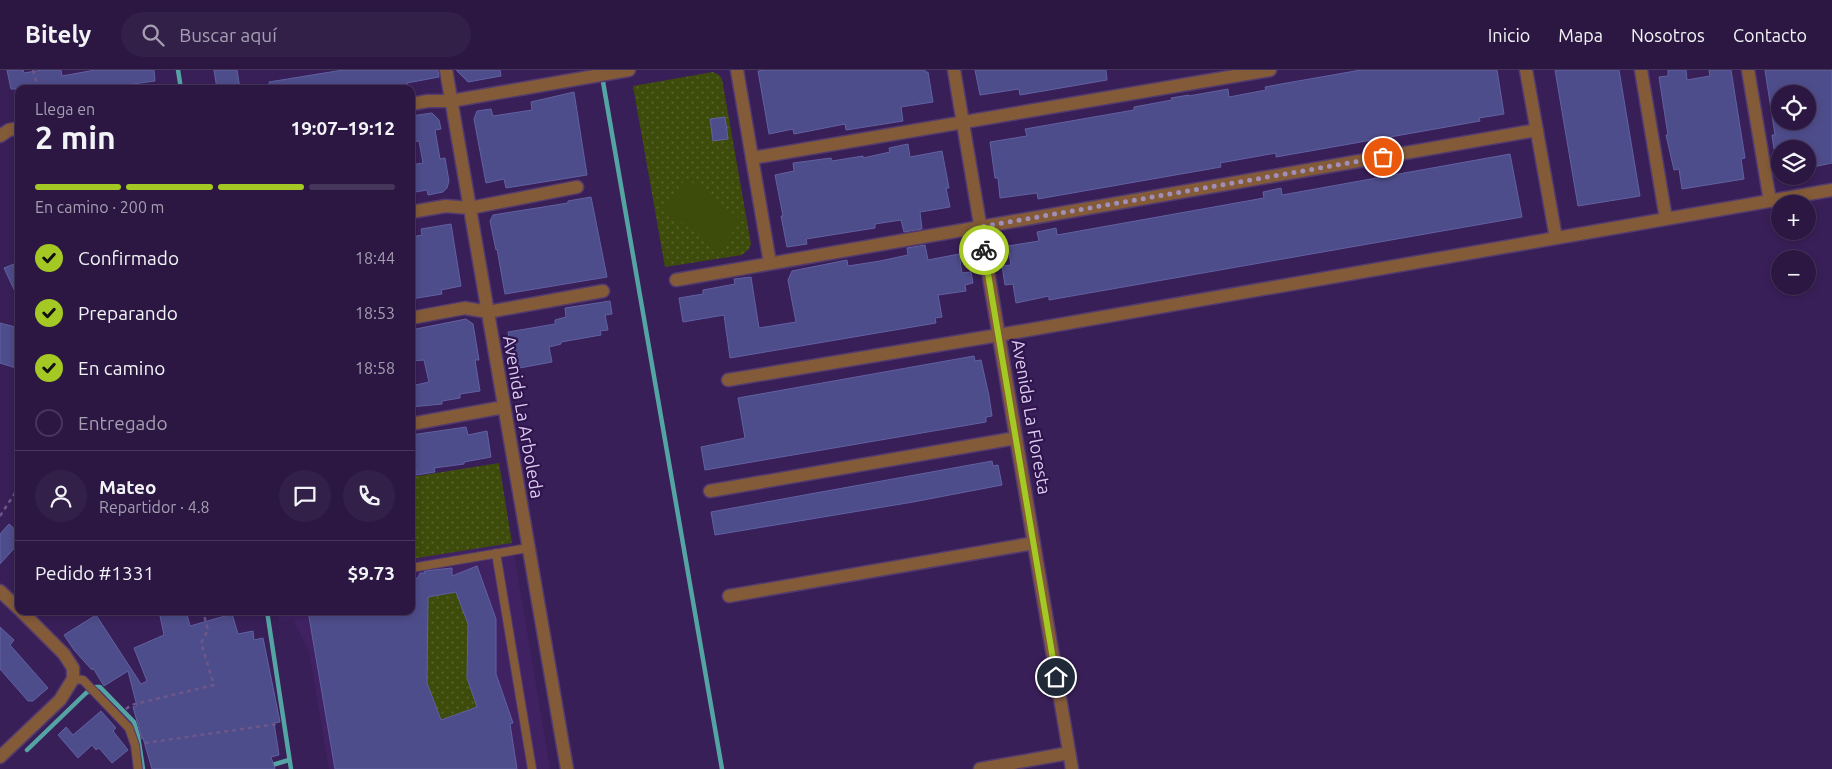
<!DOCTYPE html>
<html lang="es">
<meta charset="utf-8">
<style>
:root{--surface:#2b1742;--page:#332049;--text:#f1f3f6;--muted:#a69fb2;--line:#47365b;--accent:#a4c824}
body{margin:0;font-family:Ubuntu,sans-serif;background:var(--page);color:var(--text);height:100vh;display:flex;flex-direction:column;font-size:19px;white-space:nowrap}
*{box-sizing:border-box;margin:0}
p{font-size:16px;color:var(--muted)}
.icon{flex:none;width:28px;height:28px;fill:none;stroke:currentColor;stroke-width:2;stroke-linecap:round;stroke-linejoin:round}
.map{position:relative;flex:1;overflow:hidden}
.details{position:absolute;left:15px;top:15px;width:400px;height:530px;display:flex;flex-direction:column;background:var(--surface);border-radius:10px;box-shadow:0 2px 8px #0003,0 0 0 1px var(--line)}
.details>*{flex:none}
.buttons{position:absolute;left:1771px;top:15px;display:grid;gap:10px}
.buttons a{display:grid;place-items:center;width:45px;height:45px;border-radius:50%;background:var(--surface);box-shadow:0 2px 8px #0003,0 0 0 1px var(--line);font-size:25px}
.pin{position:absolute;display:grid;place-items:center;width:42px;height:42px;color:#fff;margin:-21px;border:2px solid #fff;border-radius:50%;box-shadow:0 1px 5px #0007}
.courier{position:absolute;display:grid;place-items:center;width:50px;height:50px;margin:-25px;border:4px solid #a4c824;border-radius:50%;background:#fff;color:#222;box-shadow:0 1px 6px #0007}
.summary em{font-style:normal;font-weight:600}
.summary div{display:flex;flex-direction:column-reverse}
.summary{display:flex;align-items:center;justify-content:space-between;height:85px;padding:0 20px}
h1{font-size:32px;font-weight:600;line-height:38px}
.bar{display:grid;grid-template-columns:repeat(4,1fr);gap:8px 5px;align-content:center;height:60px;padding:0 20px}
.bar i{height:6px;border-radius:4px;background:var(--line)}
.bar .selected{background:var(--accent)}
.bar p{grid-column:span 4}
.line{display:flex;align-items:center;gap:12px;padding:0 20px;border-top:1px solid var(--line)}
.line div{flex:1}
.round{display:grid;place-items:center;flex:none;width:52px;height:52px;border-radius:26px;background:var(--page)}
ol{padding:0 20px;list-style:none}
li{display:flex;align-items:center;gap:15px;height:55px}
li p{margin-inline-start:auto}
li .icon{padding:5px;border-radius:50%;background:var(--accent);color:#111;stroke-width:4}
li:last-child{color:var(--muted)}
li i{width:28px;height:28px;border:2px solid var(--line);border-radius:50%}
header{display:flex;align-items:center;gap:30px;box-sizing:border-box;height:70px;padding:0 25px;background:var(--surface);border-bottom:1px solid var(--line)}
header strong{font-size:24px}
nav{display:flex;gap:28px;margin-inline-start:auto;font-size:18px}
.search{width:350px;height:45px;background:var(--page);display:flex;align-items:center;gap:12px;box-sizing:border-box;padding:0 18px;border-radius:28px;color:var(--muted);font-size:19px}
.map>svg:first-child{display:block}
.built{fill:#402263}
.green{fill:url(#green-dots)}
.pitch{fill:#3d4c0a}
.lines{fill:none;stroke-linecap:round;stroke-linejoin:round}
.stream{stroke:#55a4a4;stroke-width:4.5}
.building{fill:#4e4d8b;stroke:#6161a2;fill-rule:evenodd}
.lane-casing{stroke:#533b70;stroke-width:10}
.street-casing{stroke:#533b70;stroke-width:15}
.path{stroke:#6d5789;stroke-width:2.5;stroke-dasharray:4 4;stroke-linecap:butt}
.lane{stroke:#835b38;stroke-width:8}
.street{stroke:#835b38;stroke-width:12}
.done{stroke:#a18fba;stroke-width:5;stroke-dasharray:0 9}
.route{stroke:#a4c824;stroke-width:6}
.labels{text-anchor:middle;stroke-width:4.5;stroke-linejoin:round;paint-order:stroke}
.street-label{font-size:18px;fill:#d9ccef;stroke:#2f144d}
</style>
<header>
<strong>Bitely</strong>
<div class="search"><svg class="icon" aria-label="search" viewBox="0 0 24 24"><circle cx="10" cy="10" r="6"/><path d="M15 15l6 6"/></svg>Buscar aquí</div>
<nav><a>Inicio</a><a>Mapa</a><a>Nosotros</a><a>Contacto</a></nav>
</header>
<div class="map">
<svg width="1832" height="699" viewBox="0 0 1832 699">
<defs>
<pattern id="green-dots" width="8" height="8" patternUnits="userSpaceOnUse" patternTransform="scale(1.25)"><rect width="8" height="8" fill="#3d4c0a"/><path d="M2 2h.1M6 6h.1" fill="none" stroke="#58652e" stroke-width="1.8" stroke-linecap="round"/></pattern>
</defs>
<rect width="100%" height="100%" fill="#391f58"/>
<path class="built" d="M512 473 550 699H329L309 581 293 549 279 552 278 541H411V489Z"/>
<path class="green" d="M713 2 719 5 722 9 751 174 749 179 742 185 665 197 633 16Z
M499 393 512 473 411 489V407Z
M456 522 468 554 467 608 477 637 441 650 427 613 428 527Z"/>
<path class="pitch" d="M686 108 742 150 719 180 663 139Z"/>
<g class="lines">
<path class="stream" d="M178 0 181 19
M602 6 722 699
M267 541 291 699
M27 680 86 623 96 617H100L134 652 138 666 143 699
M259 699 289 690"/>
</g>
<path class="building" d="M7 0H23L24 3 42 0H61L62 6 95 0H154L155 11 126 15 127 19H11Z
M214 0H237L240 19H217Z
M343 0H438L439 7 407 13 408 19H270L269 12Z
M456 0H500L501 6 468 12Z
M765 0H925V2H928L933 32 901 37 903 51 846 60 845 54 794 64 793 59 769 64 758 1Z
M975 0H1106L1107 10 1020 25 1019 19 980 25Z
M1361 0H1497L1504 44 1479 48 1480 51 1390 67 1391 72 1373 76 1372 70 1276 87V83L1220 93 1221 97 1038 129 1037 123 1000 128 998 108H995L990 72 1027 66 1025 59 1134 40V37L1172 30 1171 28 1189 25V26L1228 19 1229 27 1266 20 1265 17 1281 14Z
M1555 0H1619L1640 126 1578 136Z
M1668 0H1686L1687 10 1710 6 1709 0H1731L1745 88 1741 89 1744 109 1682 119 1679 99 1674 100 1666 65H1668L1659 7 1668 6Z
M1765 0H1832V93L1808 98V79H1774L1772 65H1775ZM1780 24H1811L1814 51H1780Z
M574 22 587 105 506 118 504 109 486 113 474 49 477 41 491 39 493 46 532 40 531 32Z
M432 43 439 50 441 59 435 60 440 89 445 88 449 111 447 118 443 122 428 125 427 120 415 122 413 112 411 113V95L423 93 419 71 411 72V46Z
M725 47 728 69 713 71 710 49Z
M908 74 910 87 942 81 949 118H946L950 137 920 142 922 159 904 162 901 150 875 154V158L806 169 807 174 787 177 781 146H783L775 105 794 101 793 93 831 88 832 91 863 86V88L890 82 889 78Z
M1510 84 1522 147 1049 230V226L1016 233 1013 214 1005 215 1002 196 1011 195 1008 176 1039 171 1037 162 1056 158 1057 165 1264 128 1263 122 1281 118 1282 125Z
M591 127 607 207 505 224 497 179 496 180 490 151 493 145 568 133V131Z
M451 154 461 216 441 220 442 224 411 229V167L422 165 421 159Z
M925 175 928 190 959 184 962 203 971 202 973 213 965 215 966 221 938 225 942 247 935 248 936 253 730 288 724 245 683 252 679 228 703 224V220L735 214 734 209 751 207 759 258 796 252 788 210 792 201 847 190 848 196 880 191 908 185 907 178Z
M19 192V230L4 198Z
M610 231 612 244 605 245 608 260 600 261 601 265 561 272V274L549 277 552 292 514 299 508 262 555 254V250L566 247 565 238Z
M466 249 473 254 479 290H475L480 321 460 324V328L442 331V334L411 337V316L429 312 424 290 411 291V260Z
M0 253 19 258V299L0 293Z
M974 286 975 291 981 290 989 326 992 346 986 347V352L705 400 701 377 745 368 738 328Z
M466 357 468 365 487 361 491 387 464 392V394L434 398 435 402 416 405V400L411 401V365Z
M992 391 993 396 998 395 1002 415 913 432 715 465 711 442Z
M9 454 19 463V473L0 494V464Z
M477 496 496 549V604L513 653 510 654 517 699H335L308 541H411V508H418L420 503H425L424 501 452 498V506ZM456 522 468 554 467 608 477 637 441 650 427 613 428 527Z
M159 541H186L190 556 232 544 238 564 253 561 254 570 263 568 280 652 274 653 279 685 271 687 275 699H152L143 668 142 669 133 637 137 636 128 601 104 616 93 598 92 600 74 580 64 565 96 545 141 614 147 611 134 578 164 565Z
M0 557 14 570 10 575 48 618 33 631H28L0 599Z
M101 641 116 658 113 661 128 680 112 693 99 678 96 680 92 675 78 688 58 665 66 657 73 665Z"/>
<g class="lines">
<defs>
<path id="lane" d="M496 483 532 699
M411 498 528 478
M73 609 83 610 129 658 135 675 138 699"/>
<path id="street" d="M446 0 567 699
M737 0 770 193
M954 0 1072 699
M1526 0 1556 168
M1641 0 1666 149
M1748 0 1770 131
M411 34 428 31H451L629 0
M0 66 9 60 19 58
M752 88 1270 0
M411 142 446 136 470 138 577 117
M676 210 1537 60
M411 248 465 238 488 242 603 221
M728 310 999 265 1832 120
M411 354 504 337
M710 421 1016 368
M0 521 19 539
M729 526 1034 473
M0 687 60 630 73 609V598L64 584 21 541
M980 699 1069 683"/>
</defs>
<use href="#lane" class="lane-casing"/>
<use href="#street" class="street-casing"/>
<path class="path" d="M33 0 38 19
M0 446 19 417
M126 639 131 635 214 615 201 573 208 560 203 541
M145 673 277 654"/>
<use href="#lane" class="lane"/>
<use href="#street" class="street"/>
</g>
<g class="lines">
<path class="done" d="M984 180 980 157 1383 87"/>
<path class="route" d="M984 180 1056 607"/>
</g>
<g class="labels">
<g class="street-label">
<text transform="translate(523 347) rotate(80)" y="6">Avenida La Arboleda</text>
<text transform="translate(1031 347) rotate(80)" y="6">Avenida La Floresta</text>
</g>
</g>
</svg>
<div class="buttons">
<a><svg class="icon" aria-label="locate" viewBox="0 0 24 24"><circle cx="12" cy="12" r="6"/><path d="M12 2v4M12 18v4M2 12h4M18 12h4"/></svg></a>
<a><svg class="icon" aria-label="layers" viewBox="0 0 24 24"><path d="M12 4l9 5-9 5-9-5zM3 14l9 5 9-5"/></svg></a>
<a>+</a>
<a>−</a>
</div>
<div class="pin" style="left:1383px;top:87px;background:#ea580c"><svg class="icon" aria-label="bag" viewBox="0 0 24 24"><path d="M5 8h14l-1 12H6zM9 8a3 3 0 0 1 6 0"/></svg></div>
<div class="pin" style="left:1056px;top:607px;background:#1f2937"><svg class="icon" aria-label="home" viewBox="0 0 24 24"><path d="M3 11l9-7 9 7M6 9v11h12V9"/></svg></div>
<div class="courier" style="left:984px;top:180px"><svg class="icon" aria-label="bike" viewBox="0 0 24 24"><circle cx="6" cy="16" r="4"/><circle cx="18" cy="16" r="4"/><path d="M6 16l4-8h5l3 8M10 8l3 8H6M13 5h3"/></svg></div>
<section class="details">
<div class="summary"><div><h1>2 min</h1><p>Llega en</p></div><em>19:07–19:12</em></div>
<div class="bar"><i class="selected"></i><i class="selected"></i><i class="selected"></i><i></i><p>En camino · 200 m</p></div>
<ol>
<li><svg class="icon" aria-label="check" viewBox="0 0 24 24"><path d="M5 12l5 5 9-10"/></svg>Confirmado<p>18:44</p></li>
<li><svg class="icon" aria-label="check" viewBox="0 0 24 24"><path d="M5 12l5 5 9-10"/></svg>Preparando<p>18:53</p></li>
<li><svg class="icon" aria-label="check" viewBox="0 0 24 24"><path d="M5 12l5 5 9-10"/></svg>En camino<p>18:58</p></li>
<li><i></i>Entregado</li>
</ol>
<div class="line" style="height:90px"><a class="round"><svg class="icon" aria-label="person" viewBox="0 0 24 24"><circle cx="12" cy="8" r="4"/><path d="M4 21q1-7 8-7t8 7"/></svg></a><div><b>Mateo</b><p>Repartidor · 4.8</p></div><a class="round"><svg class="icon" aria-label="chat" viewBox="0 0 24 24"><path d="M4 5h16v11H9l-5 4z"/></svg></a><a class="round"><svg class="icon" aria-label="phone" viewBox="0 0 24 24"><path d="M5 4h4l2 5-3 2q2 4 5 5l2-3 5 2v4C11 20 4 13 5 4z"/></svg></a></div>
<div class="line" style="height:65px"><div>Pedido #1331</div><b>$9.73</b></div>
</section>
</div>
